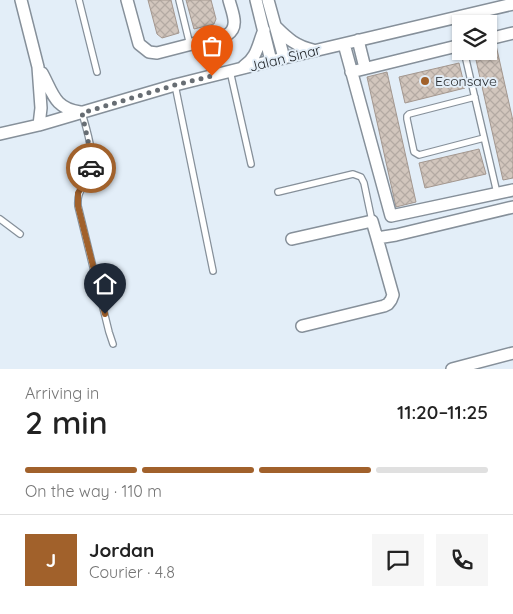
<!DOCTYPE html>
<meta charset="utf-8">
<style>
:root{--surface:#fff;--page:#f6f6f6;--text:#222;--muted:#767676;--line:#e0e0e0;--accent:#a1612b}
body{margin:0;font-family:Quicksand,sans-serif;background:var(--page);color:var(--text);height:100vh;display:flex;flex-direction:column;font-size:19px;white-space:nowrap}
*{box-sizing:border-box;margin:0}
p{font-size:16px;color:var(--muted)}
.icon{flex:none;width:28px;height:28px;fill:none;stroke:currentColor;stroke-width:2;stroke-linecap:round;stroke-linejoin:round}
.map{position:relative;height:369px;overflow:hidden}
.panel{display:flex;flex-direction:column;background:var(--surface);flex:1}
.panel>*{flex:none}
.tools{position:absolute;left:452px;top:15px;display:grid;gap:10px}
.tools a{display:grid;place-items:center;width:45px;height:45px;border-radius:0px;background:var(--surface);box-shadow:0 1px 4px #0004;font-size:25px}
.pin{position:absolute;display:grid;place-items:center;width:42px;height:42px;color:#fff;margin:-51px -21px;border-radius:50% 50% 50% 0;rotate:-45deg;box-shadow:0 0 5px #0007}
.pin .icon{rotate:45deg}
.courier{position:absolute;display:grid;place-items:center;width:50px;height:50px;margin:-25px;border:4px solid #a1612b;border-radius:50%;background:#fff;color:#222;box-shadow:0 1px 6px #0007}
.overview em{font-style:normal;font-weight:600}
.overview div{display:flex;flex-direction:column-reverse}
.overview{display:flex;align-items:center;justify-content:space-between;height:85px;padding:0 25px}
h1{font-size:32px;font-weight:600;line-height:38px}
.bar{display:grid;grid-template-columns:repeat(4,1fr);gap:8px 5px;align-content:center;height:60px;padding:0 25px}
.bar i{height:6px;border-radius:4px;background:var(--line)}
.bar .selected{background:var(--accent)}
.bar p{grid-column:span 4}
.line{display:flex;align-items:center;gap:12px;padding:0 25px;border-top:1px solid var(--line)}
.line div{flex:1}
.round{display:grid;place-items:center;flex:none;width:52px;height:52px;border-radius:0px;background:var(--page)}
.map>svg:first-child{display:block}
.building{fill:url(#building-cross-hatch);stroke:#a3978f}
.lines{fill:none;stroke-linecap:round;stroke-linejoin:round}
.lane-casing{stroke:#86909a;stroke-width:8}
.street-casing{stroke:#86909a;stroke-width:14}
.lane{stroke:#fff;stroke-width:5.5}
.street{stroke:#fff;stroke-width:11}
.done{stroke:#676d73;stroke-width:5;stroke-dasharray:0 9}
.route{stroke:#a1612b;stroke-width:6}
.poi-dot{fill:#a1612b;stroke:#e3eef8;stroke-width:2}
.labels{text-anchor:middle;stroke-width:4;stroke-linejoin:round;paint-order:stroke}
.street-label{font-size:14px;fill:#24282c;stroke:#e3eef8}
.poi-label{font-size:14px;fill:#24282c;stroke:#e3eef8;text-anchor:start}
</style>
<div class="map">
<svg width="513" height="369" viewBox="0 0 513 369">
<defs>
<pattern id="building-cross-hatch" width="8" height="8" patternUnits="userSpaceOnUse" patternTransform="scale(1.25)"><rect width="8" height="8" fill="#d2c6bd"/><path d="M0 0l8 8M0 8l8-8" fill="none" stroke="#b4aaa3"/></pattern>
</defs>
<rect width="100%" height="100%" fill="#e3eef8"/>
<path class="building" d="M148 0H171L179 33 162 38 157 34Z
M186 0H211L216 19 214 24 194 29Z
M496 45 513 121V178L503 180 474 51H489V47Z
M459 63 465 88 405 103 399 77Z
M387 72 416 202 396 207 367 77Z
M479 149 486 174 425 188 419 163Z"/>
<g class="lines">
<defs>
<path id="lane" d="M79 0 97 72
M179 0 190 45
M464 51 497 193
M230 71 251 164
M175 85 213 271
M475 97 409 114 407 116V119L414 152 419 155 484 138
M82 113C87 131 97 159 88 178 83 190 77 190 78 206L109 332 113 344
M278 192 353 174 361 177 364 183 372 221
M0 219 20 234"/>
<path id="street" d="M21 0 38 67 41 108 39 125
M127 0 139 44 149 52 157 53 227 35C240 27 232 12 229 0
M256 0 271 61
M268 0 284 58
M276 27C288 39 296 46 313 50
M489 39 513 33
M358 40 365 68
M344 44 391 216 513 190
M244 66C257 58 258 44 264 30
M351 72 461 45
M42 73C53 93 54 108 80 112
M0 134 39 125 175 85 271 61 513 4
M292 239 372 221 377 238 396 235 513 207
M302 326 384 306 388 304 391 300 393 295 377 238
M452 369 513 353"/>
</defs>
<use href="#lane" class="lane-casing"/>
<use href="#street" class="street-casing"/>
<use href="#lane" class="lane"/>
<use href="#street" class="street"/>
</g>
<g class="lines">
<path class="done" d="M91 168 92 159 82 113 175 85 212 76"/>
<path class="route" d="M91 168 88 177 78 193V206L105 314"/>
</g>
<circle class="poi-dot" cx="425" cy="81" r="5"/>
<g class="labels">
<g class="street-label">
<text transform="translate(285 58) rotate(-14)" y="5">Jalan Sinar</text>
</g>
<g class="poi-label">
<text x="435" y="86">Econsave</text>
</g>
</g>
</svg>
<div class="tools">
<a><svg class="icon" aria-label="layers" viewBox="0 0 24 24"><path d="M12 4l9 5-9 5-9-5zM3 14l9 5 9-5"/></svg></a>
</div>
<div class="pin" style="left:212px;top:76px;background:#ea580c"><svg class="icon" aria-label="bag" viewBox="0 0 24 24"><path d="M5 8h14l-1 12H6zM9 8a3 3 0 0 1 6 0"/></svg></div>
<div class="pin" style="left:105px;top:314px;background:#1f2937"><svg class="icon" aria-label="home" viewBox="0 0 24 24"><path d="M3 11l9-7 9 7M6 9v11h12V9"/></svg></div>
<div class="courier" style="left:91px;top:168px"><svg class="icon" aria-label="car" viewBox="0 0 24 24"><path d="M5 17H2v-5l4-1 3-4h7l3 4 3 1v5h-3M9 17h6M6 11h13"/><circle cx="7" cy="17" r="2"/><circle cx="17" cy="17" r="2"/></svg></div>
</div>
<section class="panel">
<div class="overview"><div><h1>2 min</h1><p>Arriving in</p></div><em>11:20–11:25</em></div>
<div class="bar"><i class="selected"></i><i class="selected"></i><i class="selected"></i><i></i><p>On the way · 110 m</p></div>
<div class="line" style="height:90px"><b class="round" style="background:var(--accent);color:#fff">J</b><div><b>Jordan</b><p>Courier · 4.8</p></div><a class="round"><svg class="icon" aria-label="chat" viewBox="0 0 24 24"><path d="M4 5h16v11H9l-5 4z"/></svg></a><a class="round"><svg class="icon" aria-label="phone" viewBox="0 0 24 24"><path d="M5 4h4l2 5-3 2q2 4 5 5l2-3 5 2v4C11 20 4 13 5 4z"/></svg></a></div>
</section>
